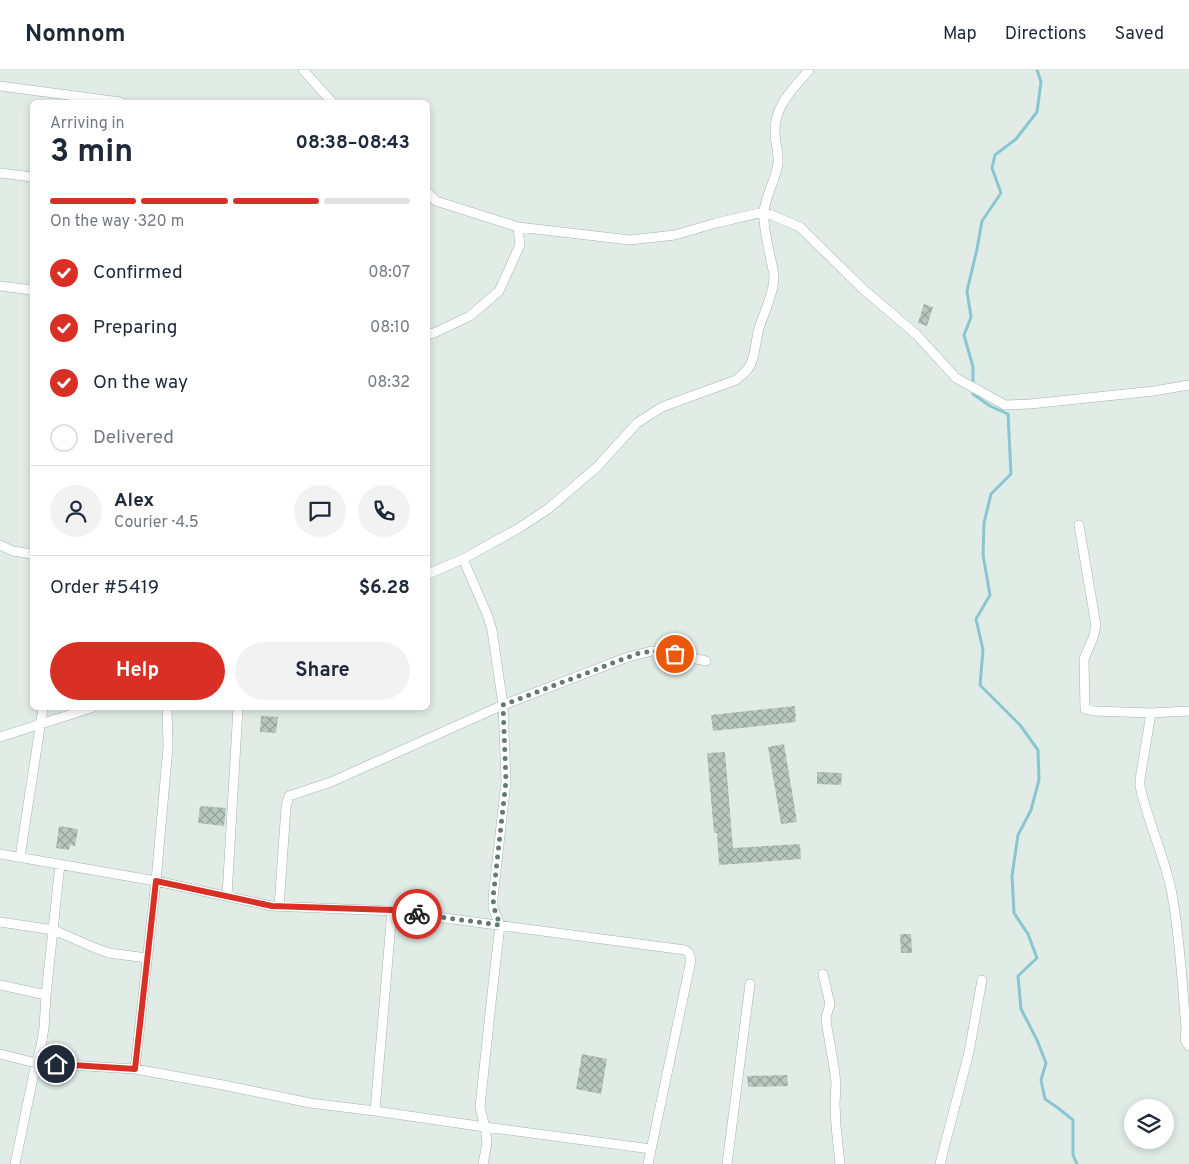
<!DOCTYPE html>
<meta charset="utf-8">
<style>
:root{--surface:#fff;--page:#f2f2f3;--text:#1f2937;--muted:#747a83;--line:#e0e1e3;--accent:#d93025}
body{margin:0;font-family:Overpass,sans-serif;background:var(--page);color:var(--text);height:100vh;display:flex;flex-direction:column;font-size:19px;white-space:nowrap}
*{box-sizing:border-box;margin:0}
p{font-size:16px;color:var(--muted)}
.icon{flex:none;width:28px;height:28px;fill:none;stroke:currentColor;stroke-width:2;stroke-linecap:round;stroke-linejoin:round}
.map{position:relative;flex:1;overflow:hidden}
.side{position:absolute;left:30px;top:30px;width:400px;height:610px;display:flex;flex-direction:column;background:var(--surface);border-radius:8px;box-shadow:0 2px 8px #0003}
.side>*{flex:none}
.fabs{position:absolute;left:1124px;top:1029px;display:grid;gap:10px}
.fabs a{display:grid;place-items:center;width:50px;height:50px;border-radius:50%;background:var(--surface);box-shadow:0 2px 8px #0003;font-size:25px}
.pin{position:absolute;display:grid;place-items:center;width:42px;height:42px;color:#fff;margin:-21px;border:2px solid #fff;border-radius:50%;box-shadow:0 1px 5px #0007}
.courier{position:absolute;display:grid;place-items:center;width:50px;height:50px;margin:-25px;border:4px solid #d93025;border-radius:50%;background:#fff;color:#222;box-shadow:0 1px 6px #0007}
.head em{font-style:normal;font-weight:700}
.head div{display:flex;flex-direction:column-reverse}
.head{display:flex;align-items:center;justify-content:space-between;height:85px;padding:0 20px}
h1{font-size:32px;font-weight:700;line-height:38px}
.bar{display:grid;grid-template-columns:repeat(4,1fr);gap:8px 5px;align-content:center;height:60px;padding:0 20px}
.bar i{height:6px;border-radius:4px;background:var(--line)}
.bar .selected{background:var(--accent)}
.bar p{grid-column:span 4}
.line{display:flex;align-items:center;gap:12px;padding:0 20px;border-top:1px solid var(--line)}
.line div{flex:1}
.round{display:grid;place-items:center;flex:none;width:52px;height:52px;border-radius:26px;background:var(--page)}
ol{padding:0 20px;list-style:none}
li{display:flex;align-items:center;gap:15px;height:55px}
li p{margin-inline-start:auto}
li .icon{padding:5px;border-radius:50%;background:var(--accent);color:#fff;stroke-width:4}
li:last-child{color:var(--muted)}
li i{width:28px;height:28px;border:2px solid var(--line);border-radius:50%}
.button{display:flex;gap:10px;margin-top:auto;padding:10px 20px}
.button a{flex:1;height:58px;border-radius:30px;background:var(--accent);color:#fff;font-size:20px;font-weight:700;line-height:58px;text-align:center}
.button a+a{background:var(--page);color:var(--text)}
header{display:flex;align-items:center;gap:30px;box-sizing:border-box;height:70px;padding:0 25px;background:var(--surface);border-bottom:1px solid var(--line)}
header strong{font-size:24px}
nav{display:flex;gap:28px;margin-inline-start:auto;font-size:18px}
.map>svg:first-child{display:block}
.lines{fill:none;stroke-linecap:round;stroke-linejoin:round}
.stream{stroke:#8ac6d1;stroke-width:3}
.building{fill:url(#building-cross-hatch)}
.minor-casing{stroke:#a4b4ae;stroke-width:10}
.minor{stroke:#fff;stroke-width:9}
.done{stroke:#657a73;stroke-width:5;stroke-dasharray:0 9}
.route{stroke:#d93025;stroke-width:6}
</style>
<header>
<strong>Nomnom</strong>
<nav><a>Map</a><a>Directions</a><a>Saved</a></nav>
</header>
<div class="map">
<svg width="1189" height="1094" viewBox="0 0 1189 1094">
<defs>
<pattern id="building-cross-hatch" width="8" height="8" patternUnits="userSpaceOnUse" patternTransform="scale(1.25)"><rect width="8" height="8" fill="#b7c7c0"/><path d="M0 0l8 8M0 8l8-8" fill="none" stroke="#94a39d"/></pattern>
</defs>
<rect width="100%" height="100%" fill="#e1ece7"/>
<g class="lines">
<path class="stream" d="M1037 0 1041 12 1037 42 1016 69 995 85 992 98 1001 123 982 151 977 179 967 221 971 247 964 265 973 297V324L990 336 1008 344 1011 404 991 424 984 453 983 485 990 525 976 549 983 580 980 615 1020 655 1038 680 1039 710 1031 740 1018 765 1012 806 1014 843 1028 864 1037 888 1018 906 1021 939 1037 970 1046 993 1041 1010 1045 1029 1058 1038 1073 1050V1085L1077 1094"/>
</g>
<path class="building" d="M924 234 933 237 927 256 918 253Z
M795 636 796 652 713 661 711 645Z
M261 646 278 647 276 663 260 662Z
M784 674 797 752 781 754 768 677Z
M725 682 733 778 800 774 801 789 719 795 717 763H714L707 683Z
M817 702 842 703 841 715 817 714Z
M200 736 226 738 224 756 198 753Z
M59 756 78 759 75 776 70 775 69 780 56 778Z
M900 864H911L912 883H901Z
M582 984 607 989 601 1024 576 1019Z
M787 1005 788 1016 748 1017 747 1006Z"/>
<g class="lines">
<defs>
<path id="minor" d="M303 0 332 32
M0 16 120 32
M0 103 32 107
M428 123 436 131 518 157 520 175 499 221 470 246 434 263 428 264
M518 157 630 170 675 165 716 153 764 142 800 157 863 219 917 265 956 308 1005 335 1030 334 1154 321 1189 315
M0 216 32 220
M1079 455 1096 556 1093 568 1084 589 1085 639 1093 641 1151 643 1189 641
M0 475 13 481 32 484
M463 489 487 544 492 560 503 635 506 711 493 828V838L500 855 492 924 480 1037 485 1057 487 1073 483 1094
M428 504 463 489 519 458 548 439 597 397 637 353 662 337 736 310C741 306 746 302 750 296 755 286 756 269 759 258 765 240 774 223 774 205 771 187 762 157 764 141 766 124 776 110 778 93 779 83 775 72 775 62 774 36 793 19 809 0
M1151 643 1140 709V716C1148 753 1165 787 1172 824 1180 868 1182 913 1186 958L1185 970 1189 976
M0 667 91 638
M0 784 156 811 272 836 392 841 685 880 689 883 691 890 648 1094
M20 787 43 638
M227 826 238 638
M279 837 286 737 289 726 331 712 503 635 628 587 652 581H660L706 591
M0 852 54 860 95 878 109 883 147 888
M823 904 830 934 826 947 827 957 834 997 836 1014 835 1034 836 1056 840 1094
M0 915 46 925
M0 984 36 993 135 999 223 1015 310 1033 375 1041 485 1057 651 1079
M135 999 156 811 168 677 167 638
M375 1041 392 841
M15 1094 36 993 41 976 44 958 46 925 60 794
M727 1094 750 914
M940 1094 969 982 982 910"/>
</defs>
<use href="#minor" class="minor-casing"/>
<use href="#minor" class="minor"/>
</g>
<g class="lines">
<path class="done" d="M417 844 500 855 494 838 493 828 506 711 503 635 639 583C652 581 662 581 675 584"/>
<path class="route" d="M56 994 135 999 156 811 272 836 392 840 417 844"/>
</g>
</svg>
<div class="fabs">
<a><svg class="icon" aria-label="layers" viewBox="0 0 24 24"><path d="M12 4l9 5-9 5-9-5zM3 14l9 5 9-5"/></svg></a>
</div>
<div class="pin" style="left:675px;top:584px;background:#ea580c"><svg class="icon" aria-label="bag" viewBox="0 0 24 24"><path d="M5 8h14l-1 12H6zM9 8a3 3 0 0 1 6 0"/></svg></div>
<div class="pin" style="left:56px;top:994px;background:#1f2937"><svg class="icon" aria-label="home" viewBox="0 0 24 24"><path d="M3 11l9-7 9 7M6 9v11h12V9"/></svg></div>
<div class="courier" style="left:417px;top:844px"><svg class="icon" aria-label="bike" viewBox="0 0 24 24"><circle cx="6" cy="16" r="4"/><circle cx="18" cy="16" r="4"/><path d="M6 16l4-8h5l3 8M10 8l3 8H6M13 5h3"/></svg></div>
<section class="side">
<div class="head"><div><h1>3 min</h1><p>Arriving in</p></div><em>08:38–08:43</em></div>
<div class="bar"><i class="selected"></i><i class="selected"></i><i class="selected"></i><i></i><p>On the way · 320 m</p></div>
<ol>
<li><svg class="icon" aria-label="check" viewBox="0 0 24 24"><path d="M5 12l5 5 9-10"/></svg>Confirmed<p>08:07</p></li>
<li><svg class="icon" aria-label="check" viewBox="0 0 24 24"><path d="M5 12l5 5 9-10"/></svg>Preparing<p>08:10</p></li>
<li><svg class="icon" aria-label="check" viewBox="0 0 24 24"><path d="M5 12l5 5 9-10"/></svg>On the way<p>08:32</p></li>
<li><i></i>Delivered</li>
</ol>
<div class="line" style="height:90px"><a class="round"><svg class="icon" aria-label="person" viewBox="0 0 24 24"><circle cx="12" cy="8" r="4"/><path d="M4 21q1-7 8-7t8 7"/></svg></a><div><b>Alex</b><p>Courier · 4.5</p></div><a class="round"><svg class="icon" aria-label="chat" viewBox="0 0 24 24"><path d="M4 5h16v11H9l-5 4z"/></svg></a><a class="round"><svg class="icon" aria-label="phone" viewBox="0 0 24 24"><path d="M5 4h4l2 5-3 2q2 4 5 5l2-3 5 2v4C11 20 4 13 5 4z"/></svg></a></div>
<div class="line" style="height:65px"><div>Order #5419</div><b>$6.28</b></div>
<div class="button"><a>Help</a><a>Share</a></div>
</section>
</div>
